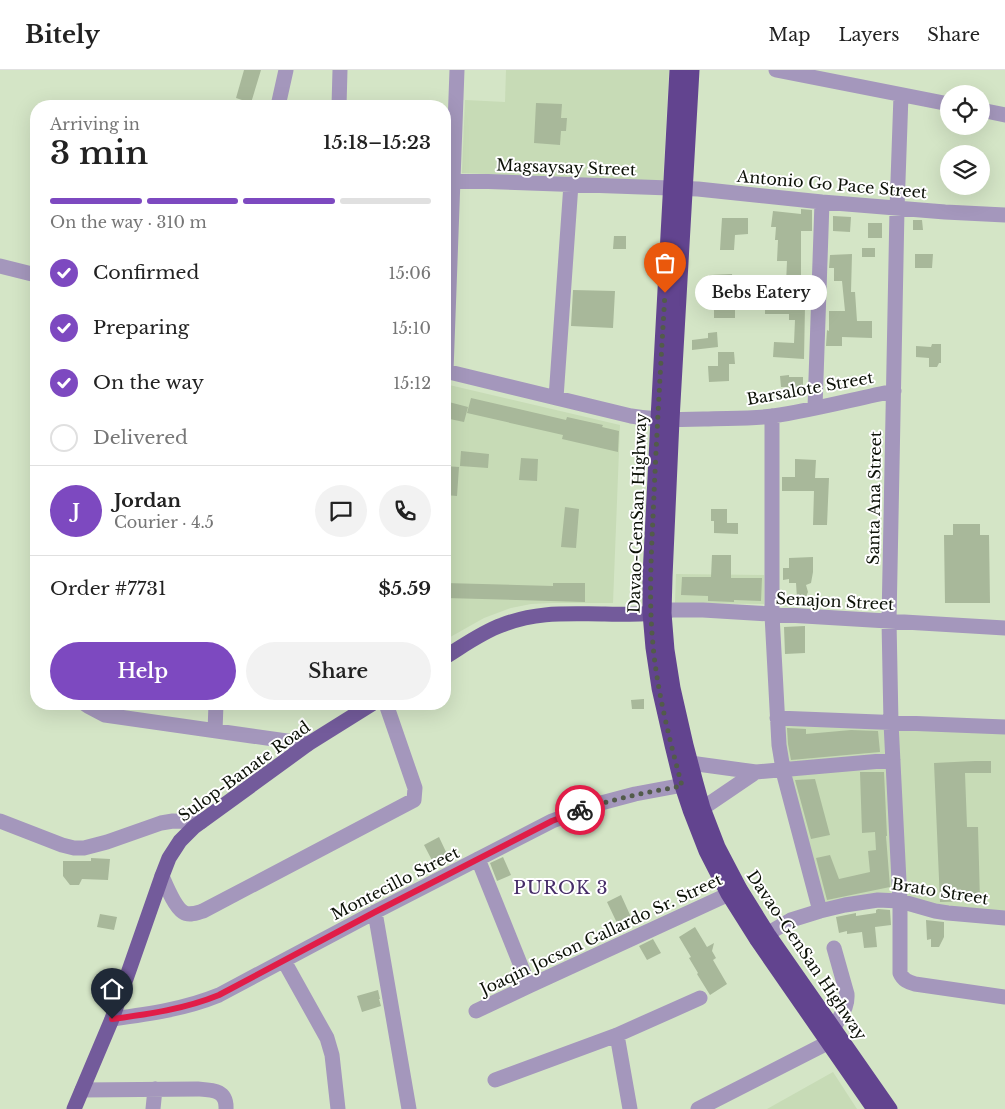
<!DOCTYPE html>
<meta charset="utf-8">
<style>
:root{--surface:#fff;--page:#f2f2f2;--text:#222;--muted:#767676;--line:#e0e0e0;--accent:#7d49c0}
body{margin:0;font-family:"Libre Baskerville",serif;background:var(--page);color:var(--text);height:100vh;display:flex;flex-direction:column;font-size:19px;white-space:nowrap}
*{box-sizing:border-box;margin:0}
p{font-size:16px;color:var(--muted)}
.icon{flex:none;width:28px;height:28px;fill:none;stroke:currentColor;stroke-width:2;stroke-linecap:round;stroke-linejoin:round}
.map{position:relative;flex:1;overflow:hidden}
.details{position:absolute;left:30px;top:30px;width:421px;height:610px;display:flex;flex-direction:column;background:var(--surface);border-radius:20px;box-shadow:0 5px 20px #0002}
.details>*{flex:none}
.buttons{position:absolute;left:940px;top:15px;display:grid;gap:10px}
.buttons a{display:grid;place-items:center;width:50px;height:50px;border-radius:50%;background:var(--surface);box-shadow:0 5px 20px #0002;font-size:25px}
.pin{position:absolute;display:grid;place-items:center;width:42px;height:42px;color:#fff;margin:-51px -21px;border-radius:50% 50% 50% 0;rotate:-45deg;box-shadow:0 0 5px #0007}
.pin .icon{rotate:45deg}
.courier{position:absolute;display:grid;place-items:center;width:50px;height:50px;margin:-25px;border:4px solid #e11d48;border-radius:50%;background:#fff;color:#222;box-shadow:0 1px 6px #0007}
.bubble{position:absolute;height:35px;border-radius:18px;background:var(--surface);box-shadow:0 5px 20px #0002;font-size:16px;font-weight:600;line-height:35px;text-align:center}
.summary em{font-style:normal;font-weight:600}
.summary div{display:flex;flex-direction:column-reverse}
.summary{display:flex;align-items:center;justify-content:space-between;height:85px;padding:0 20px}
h1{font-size:32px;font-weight:600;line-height:38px}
.bar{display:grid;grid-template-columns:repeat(4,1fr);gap:8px 5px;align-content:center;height:60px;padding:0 20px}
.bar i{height:6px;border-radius:4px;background:var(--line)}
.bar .on{background:var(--accent)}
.bar p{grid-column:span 4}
.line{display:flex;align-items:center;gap:12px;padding:0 20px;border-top:1px solid var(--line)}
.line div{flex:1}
.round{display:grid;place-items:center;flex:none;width:52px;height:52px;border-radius:26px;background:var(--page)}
ol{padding:0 20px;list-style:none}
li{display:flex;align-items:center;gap:15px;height:55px}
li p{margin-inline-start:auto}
li .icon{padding:5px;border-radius:50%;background:var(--accent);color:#fff;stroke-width:4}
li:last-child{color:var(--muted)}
li i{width:28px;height:28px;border:2px solid var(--line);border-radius:50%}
.button{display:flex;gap:10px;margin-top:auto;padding:10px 20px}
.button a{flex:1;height:58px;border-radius:30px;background:var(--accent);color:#fff;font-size:20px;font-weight:600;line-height:58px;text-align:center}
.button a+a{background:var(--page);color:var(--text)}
header{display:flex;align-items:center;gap:30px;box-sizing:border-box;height:70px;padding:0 25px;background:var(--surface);border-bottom:1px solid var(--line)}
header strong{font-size:24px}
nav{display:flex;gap:28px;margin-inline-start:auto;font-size:18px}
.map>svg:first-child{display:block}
.built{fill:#c7dbb6}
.building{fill:#a8b89a}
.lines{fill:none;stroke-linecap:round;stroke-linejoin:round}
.minor{stroke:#a497bc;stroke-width:15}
.major{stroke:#735b9b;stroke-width:15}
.highway{stroke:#62448f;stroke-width:15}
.done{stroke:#525b4a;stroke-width:5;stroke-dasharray:0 9}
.route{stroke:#e11d48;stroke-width:6}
.labels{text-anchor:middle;stroke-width:4;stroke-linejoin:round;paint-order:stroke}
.street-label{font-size:16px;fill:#0c1107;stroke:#fff}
.neighbourhood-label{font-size:18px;letter-spacing:1px;fill:#472e69;stroke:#fff}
</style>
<header>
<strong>Bitely</strong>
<nav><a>Map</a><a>Layers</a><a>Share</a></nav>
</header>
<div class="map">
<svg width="1005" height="1039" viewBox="0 0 1005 1039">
<rect width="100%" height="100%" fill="#d4e5c6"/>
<path class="built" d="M506 0H669L663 111 462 103 465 30 505 32Z
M445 314 620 355 613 533H552L531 534 511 538 484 548 445 570Z
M676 504 764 505V534L675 533Z
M781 652 1005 660V843L947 838 824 836 787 709Z
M833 1002 857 1039H767Z"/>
<path class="building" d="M244 0H261L251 33 236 28Z
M536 33 562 34 561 48H567L566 61H561L560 75 534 73Z
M801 139 812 140V161H801V215L786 214 787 191H777L778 170H775L776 157H771L773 141 801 144Z
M833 146 851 147 850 162 833 161Z
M722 148H748V164L735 165 734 180H720Z
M913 150H922L923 160H913Z
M868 153H882V168H868Z
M614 166H626V179H613Z
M862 178H875V187H862Z
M852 184 851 222H855L857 251H872V268L842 267V276H826L827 260 829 261V241H845L842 211H834V198H829L830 185Z
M915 184H933L932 198H915Z
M732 204 733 229H735V248H714V229H706V214H709V205Z
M573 220 615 221 613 258 571 256Z
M765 234 805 236 804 289 773 287 774 272 794 273 795 250H789V244H765Z
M717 262 718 277 692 280V270L708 268V263Z
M932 274H941V293H939L937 297H929V288L916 287V276L931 277Z
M718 282H734L735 294H729V311L709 312 708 296H718Z
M789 305V307H803V320H789V317H781L780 306Z
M471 328 566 350 567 347 603 355 602 357 619 361 618 382 562 369 563 365 467 343Z
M445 331 468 337 464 352 445 348Z
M461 381 489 384 488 398 460 396Z
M521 388 538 389 537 411 519 410Z
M795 389 816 390 815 408H829L827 455H813L814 421H782V407H795Z
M445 396 459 397 457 426 445 425Z
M565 437 579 439 576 478 561 477Z
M711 439H727V453H738V464L714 463V451H711Z
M953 454H980V465H989L990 533H945L944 465H953Z
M712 485H731V508H762L761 531 734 530V532L708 531V526L681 525 682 507H711Z
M813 487V502L811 513 806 515 808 522 806 527 797 528 796 513H789V509L783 510V498H789V488Z
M445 513 553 516V513H585V532L445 528Z
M805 556V583L785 584 784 557Z
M644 629V639H632L631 630Z
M787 658 806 659V664L851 660 878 661 880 682 791 690 788 674Z
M975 691H991V703H965L967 757H978L980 831 940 832 934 693Z
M860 702H884L887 766H886L890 817 827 830 816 788 830 785 839 809 870 802 868 781 876 780 875 762 862 763Z
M815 709 830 765 811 769 795 710Z
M439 767 447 784 442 787 445 791 435 796 424 775Z
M503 787 511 805 497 811 490 793Z
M91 788 110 789 108 810 82 809 79 815H70L63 806V791H91Z
M621 825 631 847 617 853 607 832Z
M878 839 890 840 891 855 875 857 877 877 864 878 862 862 847 864V861L839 863 836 847 856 843V846L876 843V840Z
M100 844 117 847 114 860 97 857Z
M926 850 944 852V867L939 877H931V869L927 870Z
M695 857 707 877 714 873 712 881 716 888 713 890 727 914 710 925 697 904 698 903 689 888 691 887 679 867Z
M653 869 661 883 647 890 639 876Z
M378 920 380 929H379L381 936 362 942 357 926Z"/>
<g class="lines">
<path class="minor" d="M776 0 949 34
M901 25 897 139 889 551 891 653 900 831V903C903 910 908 912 915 914L1005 927
M278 36 286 0
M339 36 340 0
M981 40 1005 45
M445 110 698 119 822 132 945 142 1005 145
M0 196 36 205
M445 301 631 346C655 350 679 350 704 349 727 348 750 349 773 346 814 340 854 329 894 321
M446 301 457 0
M556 328 571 114
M815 338 822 132
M772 346V545L779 675 784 705 820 841
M664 543 671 540H703L1005 558
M85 634 88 636 105 645 308 674
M777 648 1005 657
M215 661 216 634
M690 693 756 702 893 690
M703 738 756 702
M0 751 62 775 74 778H84L107 772 161 753 173 751 201 752
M478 789 529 916
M162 806C166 815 174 836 183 842 189 846 196 843 203 841L414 730 415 718 386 634
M375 842 409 1039
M757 870 791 850 820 841 845 835 878 830 900 831 935 841 948 843 1005 848
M284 891 327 968 332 985 338 1039
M476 941 529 916 740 819
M112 949C149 944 185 939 219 925L375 842 552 751 601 733 635 724 694 713
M834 958C840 945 848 939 847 924L834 878
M617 965 630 1039
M495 1010 617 965 700 928
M82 1020 198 1019C213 1020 227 1020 226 1039
M153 1039 155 1019
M698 1039 839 967"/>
<path class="major" d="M445 587C463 576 482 562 502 555 538 541 568 544 605 544 625 545 644 544 663 543
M74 1039 112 949 162 806 169 788 180 771 194 757 308 674 372 634"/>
<path class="highway" d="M677 0 658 349 650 506V543L653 578 659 618 672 675 682 716 690 740 706 781 728 824 757 870 874 1039
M692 0 672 350 665 507 664 543 667 580 673 618 686 675 696 713 703 738 718 777 740 819 768 864 890 1039"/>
</g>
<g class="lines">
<path class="done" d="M580 740C613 729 648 722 682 716 670 671 657 621 653 575 648 525 652 474 654 424 657 357 661 290 665 223"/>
<path class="route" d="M112 949C149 944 185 939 219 925L375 842 552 751 580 740"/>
</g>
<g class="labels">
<g class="street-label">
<text transform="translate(566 97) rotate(2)" y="6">Magsaysay Street</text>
<text transform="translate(832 114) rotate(5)" y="6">Antonio Go Pace Street</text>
<text transform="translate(810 318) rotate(-10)" y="6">Barsalote Street</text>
<text transform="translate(874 428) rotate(-89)" y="6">Santa Ana Street</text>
<text transform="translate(637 443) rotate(-88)" y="6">Davao-GenSan Highway</text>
<text transform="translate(835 531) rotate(3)" y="6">Senajon Street</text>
<text transform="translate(244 701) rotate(-36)" y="6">Sulop-Banate Road</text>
<text transform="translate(395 813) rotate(-27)" y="6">Montecillo Street</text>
<text transform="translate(940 821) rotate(9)" y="6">Brato Street</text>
<text transform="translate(601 864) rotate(-25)" y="6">Joaqin Jocson Gallardo Sr. Street</text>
<text transform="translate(807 885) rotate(56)" y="6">Davao-GenSan Highway</text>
</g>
<g class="neighbourhood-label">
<text x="561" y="824">PUROK 3</text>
</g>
</g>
</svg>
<div class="buttons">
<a><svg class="icon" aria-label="locate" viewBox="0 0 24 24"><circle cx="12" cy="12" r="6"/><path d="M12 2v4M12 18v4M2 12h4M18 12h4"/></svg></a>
<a><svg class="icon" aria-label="layers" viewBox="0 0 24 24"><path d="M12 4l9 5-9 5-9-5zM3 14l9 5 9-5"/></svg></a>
</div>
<div class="pin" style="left:665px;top:223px;background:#ea580c"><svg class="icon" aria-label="bag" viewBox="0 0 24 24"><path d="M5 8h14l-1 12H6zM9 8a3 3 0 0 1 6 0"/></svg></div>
<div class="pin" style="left:112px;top:949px;background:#1f2937"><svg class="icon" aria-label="home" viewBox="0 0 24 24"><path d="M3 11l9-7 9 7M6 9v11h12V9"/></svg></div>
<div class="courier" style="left:580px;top:740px"><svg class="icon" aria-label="bike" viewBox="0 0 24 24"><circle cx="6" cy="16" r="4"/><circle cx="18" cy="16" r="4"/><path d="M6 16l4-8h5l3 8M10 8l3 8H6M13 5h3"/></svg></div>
<div class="bubble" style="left:695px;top:205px;width:132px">Bebs Eatery</div>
<section class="details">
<div class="summary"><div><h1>3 min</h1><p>Arriving in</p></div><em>15:18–15:23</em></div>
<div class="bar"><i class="on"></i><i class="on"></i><i class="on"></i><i></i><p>On the way · 310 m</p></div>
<ol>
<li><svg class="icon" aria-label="check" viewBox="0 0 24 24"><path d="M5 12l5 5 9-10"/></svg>Confirmed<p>15:06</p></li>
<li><svg class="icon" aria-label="check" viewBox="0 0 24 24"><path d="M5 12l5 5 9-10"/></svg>Preparing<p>15:10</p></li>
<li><svg class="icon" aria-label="check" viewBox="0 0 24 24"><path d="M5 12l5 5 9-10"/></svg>On the way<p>15:12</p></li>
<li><i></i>Delivered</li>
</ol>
<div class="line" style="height:90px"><b class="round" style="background:var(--accent);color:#fff">J</b><div><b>Jordan</b><p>Courier · 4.5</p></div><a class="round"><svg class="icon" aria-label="chat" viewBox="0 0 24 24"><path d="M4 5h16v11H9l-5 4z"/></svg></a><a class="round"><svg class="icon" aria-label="phone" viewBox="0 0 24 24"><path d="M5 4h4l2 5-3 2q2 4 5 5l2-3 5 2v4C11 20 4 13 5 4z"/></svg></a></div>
<div class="line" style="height:65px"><div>Order #7731</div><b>$5.59</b></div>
<div class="button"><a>Help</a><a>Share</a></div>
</section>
</div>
